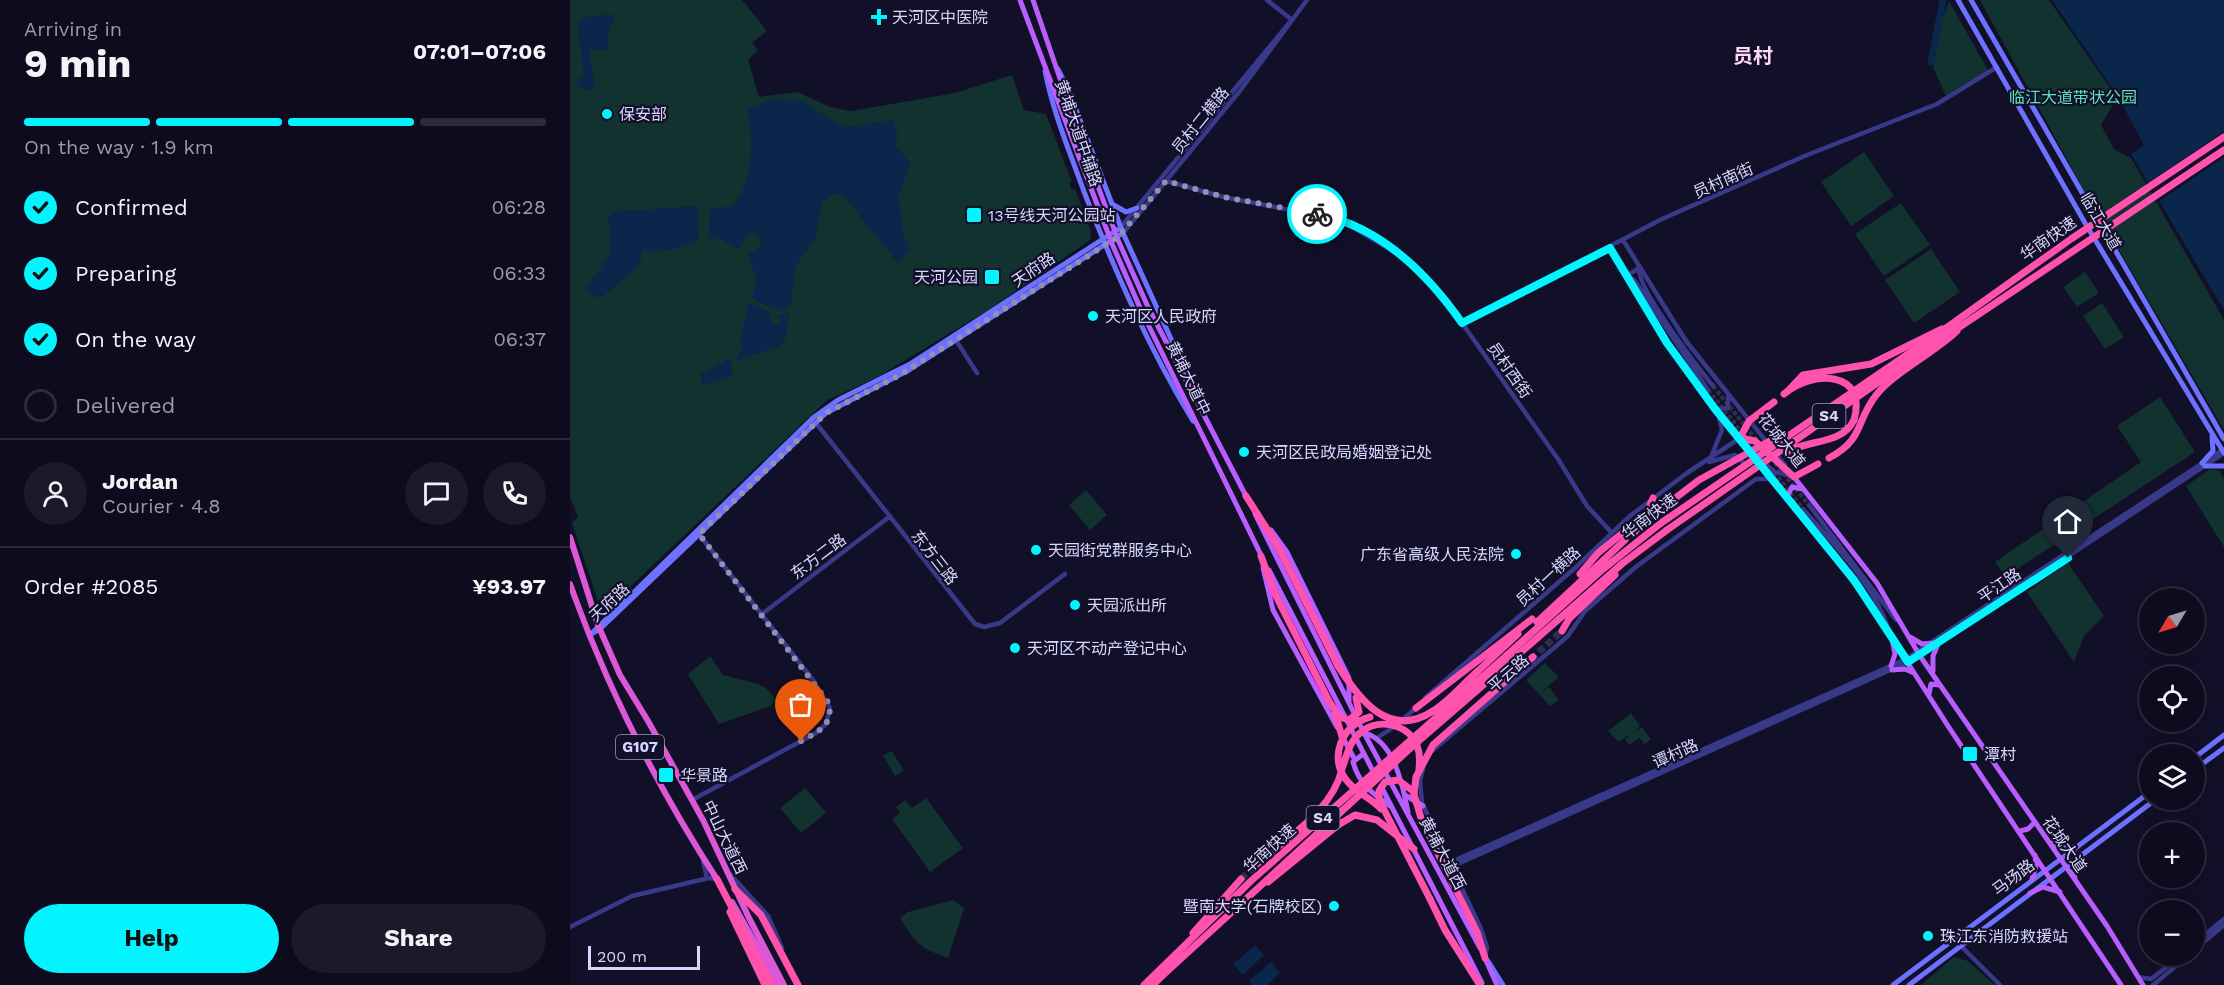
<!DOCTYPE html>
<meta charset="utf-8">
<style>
:root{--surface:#0e0b1e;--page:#1c192b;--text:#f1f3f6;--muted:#9b9ba4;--line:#2e2b3c;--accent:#02f4ff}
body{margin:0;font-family:"Work Sans","Noto Sans SC",sans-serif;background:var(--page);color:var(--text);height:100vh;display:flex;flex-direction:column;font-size:22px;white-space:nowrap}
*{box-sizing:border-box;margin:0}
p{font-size:20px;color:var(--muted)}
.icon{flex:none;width:33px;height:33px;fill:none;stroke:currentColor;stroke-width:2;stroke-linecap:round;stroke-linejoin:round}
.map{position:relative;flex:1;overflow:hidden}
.drawer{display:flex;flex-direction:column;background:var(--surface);width:570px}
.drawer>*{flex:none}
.needle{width:39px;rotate:232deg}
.controls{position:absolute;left:1569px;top:588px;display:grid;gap:12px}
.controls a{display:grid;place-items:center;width:66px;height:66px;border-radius:50%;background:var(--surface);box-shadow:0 3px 15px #0003,0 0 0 2px var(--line);font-size:30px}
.scale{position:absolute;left:18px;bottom:15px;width:112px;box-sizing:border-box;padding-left:6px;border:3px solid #d8d6ff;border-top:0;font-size:16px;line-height:21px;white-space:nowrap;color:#d8d6ff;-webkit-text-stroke:4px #120f28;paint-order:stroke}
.pin{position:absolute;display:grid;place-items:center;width:51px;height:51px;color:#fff;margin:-62px -26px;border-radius:50% 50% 50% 0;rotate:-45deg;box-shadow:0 0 6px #0007}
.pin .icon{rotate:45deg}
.courier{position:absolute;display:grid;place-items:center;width:60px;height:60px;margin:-30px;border:4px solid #02f4ff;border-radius:50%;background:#fff;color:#222;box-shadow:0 2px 8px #0007}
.summary em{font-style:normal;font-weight:700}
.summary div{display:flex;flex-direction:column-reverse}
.summary{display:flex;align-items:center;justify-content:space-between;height:102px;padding:0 24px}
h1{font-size:39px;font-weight:700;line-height:45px}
.bar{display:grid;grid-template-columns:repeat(4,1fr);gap:9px 6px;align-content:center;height:72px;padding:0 24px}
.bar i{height:8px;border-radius:4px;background:var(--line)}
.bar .on{background:var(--accent)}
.bar p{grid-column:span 4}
.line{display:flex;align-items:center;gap:15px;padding:0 24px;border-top:2px solid var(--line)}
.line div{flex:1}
.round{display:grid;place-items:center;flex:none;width:63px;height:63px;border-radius:32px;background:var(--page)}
ol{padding:0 24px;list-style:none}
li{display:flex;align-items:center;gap:18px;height:66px}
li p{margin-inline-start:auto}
li .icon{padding:6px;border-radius:50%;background:var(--accent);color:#111;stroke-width:4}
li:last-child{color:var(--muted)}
li i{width:33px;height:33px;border:3px solid var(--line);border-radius:50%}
.button{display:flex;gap:12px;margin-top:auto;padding:12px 24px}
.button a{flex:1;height:69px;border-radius:36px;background:var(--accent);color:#111;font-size:24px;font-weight:700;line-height:69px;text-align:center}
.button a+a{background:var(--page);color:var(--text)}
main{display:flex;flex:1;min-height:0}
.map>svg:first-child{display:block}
.green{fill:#11322f}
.water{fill:#0a264b}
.pier{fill:#120f28}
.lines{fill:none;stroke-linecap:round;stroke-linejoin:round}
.river{stroke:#0a264b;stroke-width:7}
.tertiary-tunnel{stroke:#302d48;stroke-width:4.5;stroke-dasharray:4.5 2;stroke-linecap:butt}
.motorway-tunnel{stroke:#302d48;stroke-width:7;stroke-dasharray:7 3.5;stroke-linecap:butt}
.tertiary{stroke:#383a89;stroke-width:4.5}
.secondary{stroke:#6d71ff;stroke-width:5}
.primary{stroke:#b95dff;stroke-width:5}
.trunk{stroke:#dc57d6;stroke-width:6}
.motorway{stroke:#ff51ae;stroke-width:7}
.primary-bridge{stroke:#b95dff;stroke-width:5}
.motorway-bridge{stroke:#ff51ae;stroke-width:7}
.done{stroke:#9390b4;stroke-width:6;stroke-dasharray:0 10.8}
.route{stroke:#02f4ff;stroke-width:8}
.poi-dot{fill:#02f4ff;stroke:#120f28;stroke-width:2}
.labels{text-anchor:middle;stroke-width:4.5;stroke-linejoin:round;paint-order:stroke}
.shield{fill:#120f28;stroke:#9d9abe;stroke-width:1.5}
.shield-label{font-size:15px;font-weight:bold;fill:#d8d6ff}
.poi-label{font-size:16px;fill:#d8d6ff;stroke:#120f28;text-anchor:start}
.park-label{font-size:16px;fill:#5ce4bb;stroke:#120f28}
.street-label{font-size:16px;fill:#d8d6ff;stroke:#120f28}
.quarter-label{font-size:20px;font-weight:bold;fill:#ffd8f3;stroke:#120f28}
</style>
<main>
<section class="drawer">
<div class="summary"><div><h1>9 min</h1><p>Arriving in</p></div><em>07:01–07:06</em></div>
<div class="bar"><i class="on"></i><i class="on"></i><i class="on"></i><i></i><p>On the way · 1.9 km</p></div>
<ol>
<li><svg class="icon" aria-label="check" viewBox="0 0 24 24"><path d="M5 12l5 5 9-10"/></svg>Confirmed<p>06:28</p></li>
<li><svg class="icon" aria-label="check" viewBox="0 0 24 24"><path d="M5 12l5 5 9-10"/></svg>Preparing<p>06:33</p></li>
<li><svg class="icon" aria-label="check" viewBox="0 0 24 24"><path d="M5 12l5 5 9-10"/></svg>On the way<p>06:37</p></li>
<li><i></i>Delivered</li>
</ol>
<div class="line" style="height:108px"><a class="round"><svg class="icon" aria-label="person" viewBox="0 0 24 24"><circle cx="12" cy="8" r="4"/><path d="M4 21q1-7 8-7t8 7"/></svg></a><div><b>Jordan</b><p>Courier · 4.8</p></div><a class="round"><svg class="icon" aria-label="chat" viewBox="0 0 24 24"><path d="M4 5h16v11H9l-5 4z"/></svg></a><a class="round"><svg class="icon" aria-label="phone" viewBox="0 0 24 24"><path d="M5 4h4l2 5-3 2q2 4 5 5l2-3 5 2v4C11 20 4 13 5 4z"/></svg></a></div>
<div class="line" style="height:78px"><div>Order #2085</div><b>¥93.97</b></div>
<div class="button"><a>Help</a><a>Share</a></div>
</section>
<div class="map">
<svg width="1654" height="985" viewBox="0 0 1654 985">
<rect width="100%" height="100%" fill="#120f28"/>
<path class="green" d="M0 0H172L197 31 182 43 188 50 178 60 189 97 228 92 260 107 281 111 385 93 442 75 454 110 476 114 502 182 499 184 502 190 505 189 521 232 520 240 418 310 311 375 256 401 41 605 33 599 28 601 2 523 8 517 0 497Z
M1410 0H1479L1547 98 1531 125 1544 149 1561 158 1654 320V430L1511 185Z
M1379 1 1418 70 1376 96 1363 67 1371 23Z
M1294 152 1324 196 1281 226 1251 182Z
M1331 203 1360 245 1314 276 1285 234Z
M1361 249 1390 292 1344 323 1315 280Z
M1515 272 1529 293 1507 307 1493 287Z
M1532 303 1554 337 1535 349 1513 316Z
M1590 397 1625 452 1435 577 1425 562 1571 462 1547 426Z
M1640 469 1650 471 1654 479V547L1616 486Z
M516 490 537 515 520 530 499 505Z
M1498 563 1534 616 1514 636 1504 662 1457 592Z
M140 656 153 675 185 683 196 688 206 699 201 706 149 724 118 674Z
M975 663 989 677 970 693 979 687 989 700 980 706 956 680Z
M1061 713 1070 726 1064 732 1072 727 1081 739 1075 744 1069 738 1059 745 1055 739 1063 732 1049 742 1038 731Z
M322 751 334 771 325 776 313 755Z
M235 788 256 813 231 833 210 808Z
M356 798 393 848 360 872 322 819 330 813 326 807 335 800 342 808Z
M383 900 394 908 378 958C351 949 345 943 330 918L338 912Z
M1384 957 1398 961 1425 985H1351Z"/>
<path class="water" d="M1482 0H1654V310L1561 154 1574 145 1548 97Z
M42 14 45 18 39 28 37 50H19L25 86 19 90 6 87 8 79 14 77C13 58 8 41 8 22L17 17Z
M201 99 231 101 275 128 322 120 328 136 325 145C328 148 338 161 341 163L328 196 334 237 340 249 328 263 273 195 262 194 252 203 245 239 225 267 221 304 209 310 191 304 182 297 187 280 178 255 190 247 191 241 185 231 180 232 169 250 153 240 139 237V209L163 206C183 181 185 139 177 109Z
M128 206 129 239C113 247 95 253 78 252L75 248 71 250 72 258 64 270 31 298 22 296 16 286C38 259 46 254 38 218L43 212Z
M179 302 202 313 199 319 203 325H208L210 322 208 315 219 313 216 339 209 346 165 361 172 348 170 338Z
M157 360H161L163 376 132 385 130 375Z
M685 945 694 955 673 975 663 964Z
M701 962 710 973 697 985H683L679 981Z"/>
<path class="pier" d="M1654 131V157L1588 202 1577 184Z"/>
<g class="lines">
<path class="river" d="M1361 62 1373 0"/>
<path class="tertiary-tunnel" d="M1143 386 1188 442
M1138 390 1185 449
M1205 463 1239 505
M1204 472 1233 509"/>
<path class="motorway-tunnel" d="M961 659 992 631
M671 879 686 865"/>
<path class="tertiary" d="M697 0 722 20
M596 181 654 197 771 220 844 264 887 316 988 459 1017 506 1042 533
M550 228 720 22
M553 233 669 92 737 0
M1053 240 1116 341 1215 465
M1040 248 1097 343 1145 409 1195 464 1205 472 1222 476
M892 323 1092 219 1237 155 1367 104 1427 67
M384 337 407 373
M1138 390 1065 281 1058 275 1069 268C1066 287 1129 369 1143 386
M1145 409 1158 408V397
M242 418 405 624 414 627 430 623 495 574
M1141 457 1152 430 1149 417
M1139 462 1165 455 1176 465
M1239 505 1326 620
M1233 509C1264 545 1305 585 1319 631
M192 614 319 517
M855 698 1005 568 1060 516 1117 473 1170 438
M831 721 847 707
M807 738 825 726
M862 751 998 636 1015 611 1067 566 1186 479H1202
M853 769 850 781 852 803 911 929 917 947 915 958
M122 800 246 733 256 724 260 708 243 680 128 533
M133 861 137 878
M879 863 1336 659 1654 449
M881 867 1338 662 1654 453
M161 875 198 916 212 948
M0 927 62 896 139 878 147 879
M1624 944 1654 919
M1391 946 1430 985
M1624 950 1654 925
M1568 977 1581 979 1611 956
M1583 985 1618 956"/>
<path class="secondary" d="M1388 0 1515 223 1654 453
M1401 0 1654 439
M488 69 499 91 553 233 631 405
M475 71C483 112 499 150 513 189 544 269 578 347 623 421
M542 204 556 212 567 208
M1632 463 1643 451 1642 436
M1635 466H1654
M21 634 244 417 268 400 340 364 550 228
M21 634 30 629 256 413 339 370 553 233
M1624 758 1654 735
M1624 770 1654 748
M918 961 933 985
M1323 985 1580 792
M1339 985 1585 800"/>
<path class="primary" d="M450 0 509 157
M463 0 516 154
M578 307 677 498
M571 310 693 559
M1170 438 1182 455
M1188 462 1297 599 1378 726 1551 985
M1224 477 1307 583 1350 656 1537 926 1573 985
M1217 497 1222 487 1233 489
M685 514 794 733 910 948
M701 530 717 552 779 678V702
M693 568 703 610 767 727
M699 570 805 775
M1340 637 1352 644 1364 643
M1321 666 1325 654 1322 640
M1322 670 1335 669 1344 673
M1363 671V656L1368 644
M1359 694 1361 684 1369 685
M794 733C824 740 833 786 838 812
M773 738 785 760
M793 754 783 762C789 784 803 794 820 806
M811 786 912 983
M835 795 853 806
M1450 831 1458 829 1464 823
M1479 842 1493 848 1506 847
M1462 879 1466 866 1465 855
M1505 879 1504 869 1511 855
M1460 893 1473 887 1490 892
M914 956 927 985"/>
<path class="trunk" d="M0 537 28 625 50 675 78 721 133 820 179 918 214 985
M0 584C37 688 88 788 148 881
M162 902 209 985"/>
<path class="motorway" d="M1573 191 1654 137
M1218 391 1233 375 1301 364 1372 329
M1214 394C1242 370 1298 370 1284 420
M1204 402 1179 421 1170 438 1185 441 1224 477 1248 464
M1259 458C1295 439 1285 421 1307 394 1325 372 1364 353 1387 331
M676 496 707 545 768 666
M1063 534 1073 522 1083 498
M691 556 705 594 760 703
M967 622 1055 540
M992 631 999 619 1045 575
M937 655 1032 570 1091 523
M942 660 1053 563 1097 530
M908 671 948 634
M846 708 962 619
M844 794 846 777 863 745 963 657
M872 862 907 932 915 958
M686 865C717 837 762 812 772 769
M147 879 202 985
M698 882 768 825 785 815 807 820 844 849
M165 889 191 915 228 985
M860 899 875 930 910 985
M160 912 195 985
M623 933 671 879
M583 985 592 976"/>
<path class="primary-bridge" d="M516 154 548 240 578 307
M509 157 543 246 571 310"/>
<path class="motorway-bridge" d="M1217 452C1239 439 1272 445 1284 420
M1091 523 1379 326 1501 239 1573 191
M1097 530 1339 361 1654 150
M1010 574 1028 553 1055 531 1091 509 1129 480 1207 437
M768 666C789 699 819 740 863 711 879 701 893 684 908 671
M760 703 770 717 779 720 789 712 786 698
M765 713 773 740
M800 717C772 724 757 759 778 782 787 793 801 798 811 809
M773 766C777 754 780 741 790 733 808 717 838 724 847 745 850 753 850 761 849 769
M860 899 809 800V791L815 782 828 780 843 791 851 818 872 862
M592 976 845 744 942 660
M574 985 682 880 937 655"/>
</g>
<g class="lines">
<path class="done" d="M231 741C248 732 265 724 258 702L129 534 256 413 330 375 548 237 596 181 654 197 747 214"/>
<path class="route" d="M747 214C810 226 857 273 892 323L1040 248 1097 343 1145 409 1284 580 1338 662 1498 558"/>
</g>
<g class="poi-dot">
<path d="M306 8h6v6h6v6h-6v6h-6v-6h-6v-6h6z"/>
<circle cx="37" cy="114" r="6"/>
<rect x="396" y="207" width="16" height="16" rx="3"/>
<rect x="414" y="269" width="16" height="16" rx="3"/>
<circle cx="523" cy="316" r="6"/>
<circle cx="674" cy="452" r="6"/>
<circle cx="466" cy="550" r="6"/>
<circle cx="946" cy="554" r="6"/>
<circle cx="505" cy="605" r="6"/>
<circle cx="445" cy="648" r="6"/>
<rect x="1392" y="746" width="16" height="16" rx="3"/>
<rect x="88" y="767" width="16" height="16" rx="3"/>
<circle cx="764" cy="906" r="6"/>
<circle cx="1358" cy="936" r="6"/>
</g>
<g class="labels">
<g class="shield">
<rect x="1242.5" y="404" width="33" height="24" rx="4.5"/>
<rect x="46" y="735" width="48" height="24" rx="4.5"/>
<rect x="736.5" y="806" width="33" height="24" rx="4.5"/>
</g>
<g class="shield-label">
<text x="1259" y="421">S4</text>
<text x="70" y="752">G107</text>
<text x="753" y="823">S4</text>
</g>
<g class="poi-label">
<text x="322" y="23">天河区中医院</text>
<text x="49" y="120">保安部</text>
<text x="418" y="221">13号线天河公园站</text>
<text x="408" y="283" text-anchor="end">天河公园</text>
<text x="535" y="322">天河区人民政府</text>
<text x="686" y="458">天河区民政局婚姻登记处</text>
<text x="478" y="556">天园街党群服务中心</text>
<text x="934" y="560" text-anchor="end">广东省高级人民法院</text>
<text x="517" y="611">天园派出所</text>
<text x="457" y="654">天河区不动产登记中心</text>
<text x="1414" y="760">潭村</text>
<text x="110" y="781">华景路</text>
<text x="752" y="912" text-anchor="end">暨南大学(石牌校区)</text>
<text x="1370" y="942">珠江东消防救援站</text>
</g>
<g class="park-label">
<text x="1503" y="103">临江大道带状公园</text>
</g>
<g class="street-label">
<text transform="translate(630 120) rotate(-51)" y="6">员村二横路</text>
<text transform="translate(509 133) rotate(71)" y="6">黄埔大道中辅路</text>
<text transform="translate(1153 180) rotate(-24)" y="6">员村南街</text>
<text transform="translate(1531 221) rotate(59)" y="6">临江大道</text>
<text transform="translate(1478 238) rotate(-35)" y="6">华南快速</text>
<text transform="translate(463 269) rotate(-34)" y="6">天府路</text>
<text transform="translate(940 370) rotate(55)" y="6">员村西街</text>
<text transform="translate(619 378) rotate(64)" y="6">黄埔大道中</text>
<text transform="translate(1212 440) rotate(51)" y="6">花城大道</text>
<text transform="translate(1079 516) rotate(-37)" y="6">华南快速</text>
<text transform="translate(248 556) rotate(-37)" y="6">东方二路</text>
<text transform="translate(365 557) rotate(52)" y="6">东方三路</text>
<text transform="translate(978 576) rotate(-42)" y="6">员村一横路</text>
<text transform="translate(1429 585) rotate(-34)" y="6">平江路</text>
<text transform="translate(39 602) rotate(-43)" y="6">天府路</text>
<text transform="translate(938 673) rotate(-41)" y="6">平云路</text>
<text transform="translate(1105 753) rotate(-24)" y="6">谭村路</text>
<text transform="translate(155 837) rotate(64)" y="6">中山大道西</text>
<text transform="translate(1495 844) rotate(55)" y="6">花城大道</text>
<text transform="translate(699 848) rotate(-42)" y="6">华南快速</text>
<text transform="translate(873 853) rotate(62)" y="6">黄埔大道西</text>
<text transform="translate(1443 877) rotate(-37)" y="6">马场路</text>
</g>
<g class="quarter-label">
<text x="1183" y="63">员村</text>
</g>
</g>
</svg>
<div class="controls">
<a><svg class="needle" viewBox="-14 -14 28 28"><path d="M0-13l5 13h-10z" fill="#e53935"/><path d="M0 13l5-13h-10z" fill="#9b9ba4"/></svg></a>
<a><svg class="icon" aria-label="locate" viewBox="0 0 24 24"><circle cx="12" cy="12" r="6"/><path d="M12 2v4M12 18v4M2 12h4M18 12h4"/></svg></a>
<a><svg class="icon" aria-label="layers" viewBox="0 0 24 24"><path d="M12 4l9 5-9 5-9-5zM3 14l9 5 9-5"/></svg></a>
<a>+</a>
<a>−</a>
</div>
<div class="scale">200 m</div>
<div class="pin" style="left:231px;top:741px;background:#ea580c"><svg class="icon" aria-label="bag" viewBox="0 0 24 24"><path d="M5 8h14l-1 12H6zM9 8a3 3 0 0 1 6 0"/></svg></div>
<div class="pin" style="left:1498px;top:558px;background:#1f2937"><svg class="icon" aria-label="home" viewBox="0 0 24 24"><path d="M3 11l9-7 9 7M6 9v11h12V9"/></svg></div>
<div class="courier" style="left:747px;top:214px"><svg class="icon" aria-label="bike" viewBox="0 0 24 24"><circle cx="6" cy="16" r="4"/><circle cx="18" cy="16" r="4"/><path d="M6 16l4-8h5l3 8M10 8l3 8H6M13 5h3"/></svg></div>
</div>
</main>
